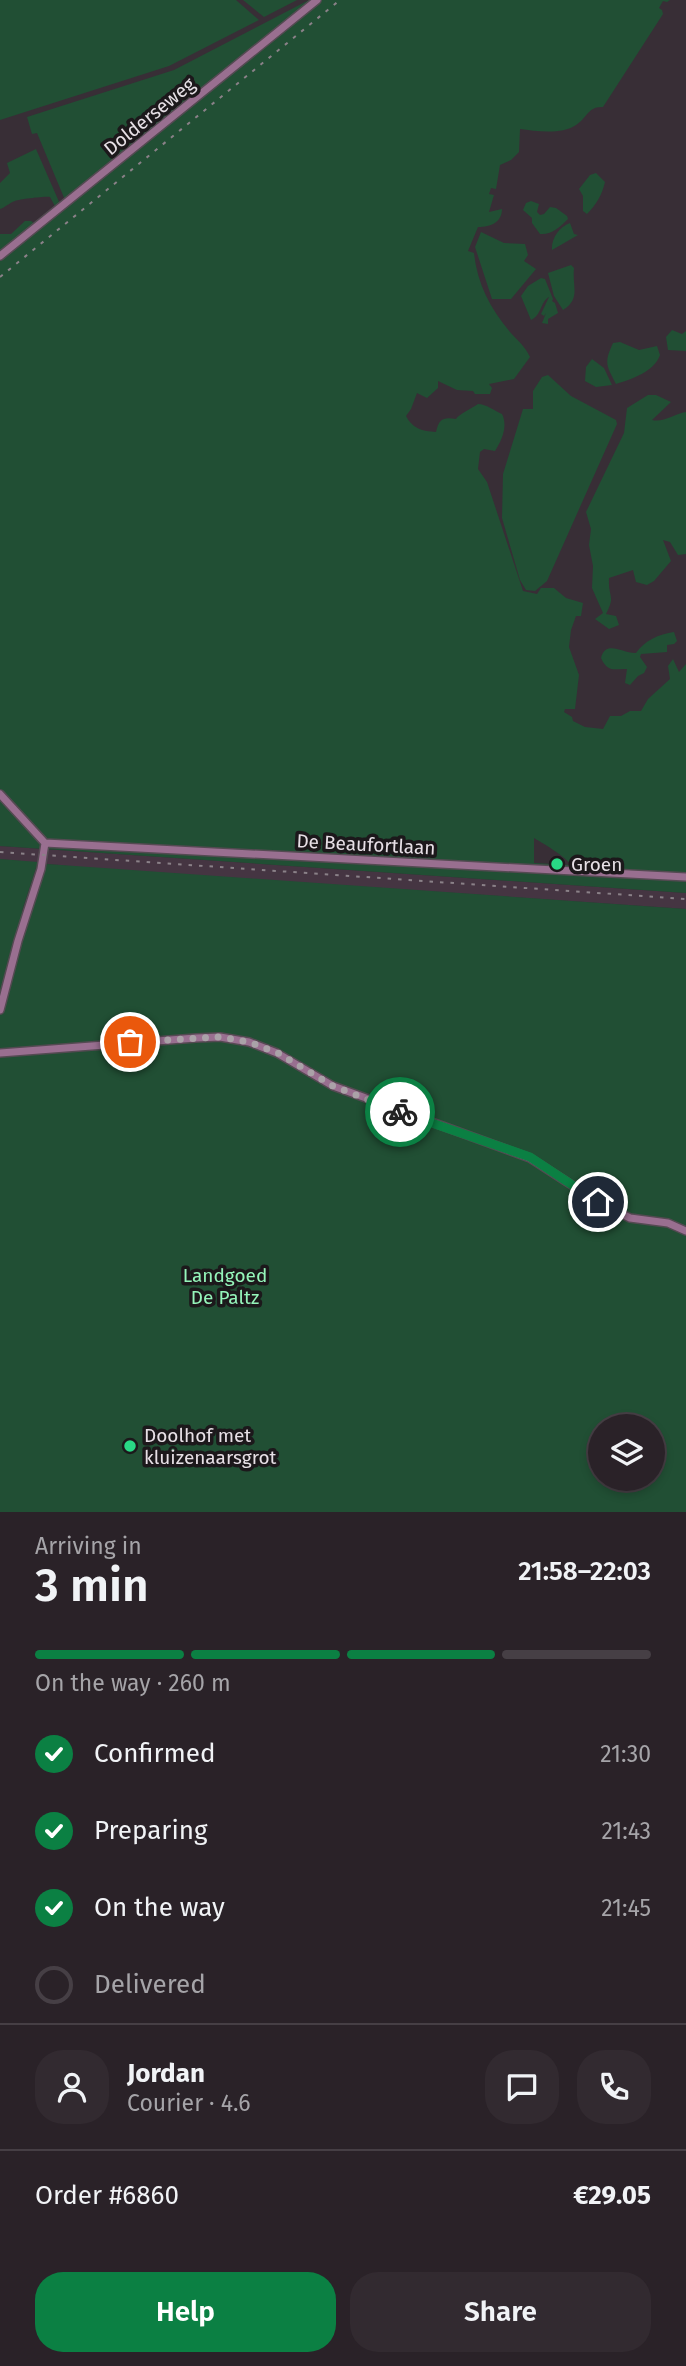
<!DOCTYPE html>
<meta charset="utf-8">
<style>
:root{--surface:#2a2228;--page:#322a30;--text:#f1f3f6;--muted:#a5a4a8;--line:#463f45;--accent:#0b8043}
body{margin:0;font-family:"Fira Sans",sans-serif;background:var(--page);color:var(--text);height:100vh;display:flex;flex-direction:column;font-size:26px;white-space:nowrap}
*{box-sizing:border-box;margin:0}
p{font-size:23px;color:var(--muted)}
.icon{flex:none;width:38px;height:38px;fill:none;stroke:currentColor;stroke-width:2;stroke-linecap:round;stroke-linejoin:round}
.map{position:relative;height:1512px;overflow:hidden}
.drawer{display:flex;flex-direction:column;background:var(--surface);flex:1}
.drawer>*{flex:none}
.fabs{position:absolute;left:588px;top:1414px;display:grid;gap:14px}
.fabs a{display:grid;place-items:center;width:77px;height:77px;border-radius:50%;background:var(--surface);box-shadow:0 4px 10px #0003,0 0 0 2px var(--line);font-size:35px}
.pin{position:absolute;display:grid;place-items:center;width:60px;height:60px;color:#fff;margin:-30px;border:4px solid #fff;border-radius:50%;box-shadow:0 2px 7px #0007}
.courier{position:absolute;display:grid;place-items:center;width:70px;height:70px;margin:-35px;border:5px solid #0b8043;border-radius:50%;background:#fff;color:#222;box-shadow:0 2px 9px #0007}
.head em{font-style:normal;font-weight:600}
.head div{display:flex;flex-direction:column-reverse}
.head{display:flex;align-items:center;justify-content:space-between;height:119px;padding:0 35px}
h1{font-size:46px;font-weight:600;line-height:52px}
.bar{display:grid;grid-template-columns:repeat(4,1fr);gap:10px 7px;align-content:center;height:84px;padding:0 35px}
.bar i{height:9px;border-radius:5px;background:var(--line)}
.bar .active{background:var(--accent)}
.bar p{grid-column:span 4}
.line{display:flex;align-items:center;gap:18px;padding:0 35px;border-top:2px solid var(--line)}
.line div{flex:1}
.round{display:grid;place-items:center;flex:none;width:74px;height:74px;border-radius:28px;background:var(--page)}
ol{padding:0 35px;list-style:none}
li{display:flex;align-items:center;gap:21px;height:77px}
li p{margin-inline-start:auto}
li .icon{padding:7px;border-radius:50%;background:var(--accent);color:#fff;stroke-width:4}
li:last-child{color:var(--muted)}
li i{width:38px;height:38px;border:4px solid var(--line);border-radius:50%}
.action{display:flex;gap:14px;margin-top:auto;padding:14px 35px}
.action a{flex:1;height:80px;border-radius:28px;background:var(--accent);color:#fff;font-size:28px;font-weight:600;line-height:80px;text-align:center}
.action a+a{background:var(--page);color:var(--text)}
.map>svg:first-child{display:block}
.built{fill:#453542}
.green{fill:#214f34;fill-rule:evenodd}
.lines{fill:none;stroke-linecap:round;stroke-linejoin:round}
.minor-casing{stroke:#544a52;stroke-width:10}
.minor{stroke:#996f90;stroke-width:7}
.rail{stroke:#8a8188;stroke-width:2;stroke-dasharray:3.5 7;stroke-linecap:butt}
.done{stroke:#aaa2a8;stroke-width:7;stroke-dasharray:0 12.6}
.route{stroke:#0b8043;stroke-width:9}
.poi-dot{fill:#29d885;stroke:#1c181b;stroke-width:2.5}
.labels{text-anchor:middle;stroke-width:7;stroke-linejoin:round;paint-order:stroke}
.street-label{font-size:19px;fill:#e7e0e6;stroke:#1c181b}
.poi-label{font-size:19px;fill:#e7e0e6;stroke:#1c181b;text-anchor:start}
.park-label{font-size:19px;fill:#95f5ba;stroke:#1c181b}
</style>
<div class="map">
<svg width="686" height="1512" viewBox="0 0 686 1512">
<rect width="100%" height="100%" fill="#382e36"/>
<path class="built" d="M0 846 686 893V909L78 867 0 859Z"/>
<path class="green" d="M0 0H236L259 20 169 66 0 120Z
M243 0H297L264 17Z
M309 0H312L65 200 37 133 32 134 27 117 174 70Z
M321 0H670L667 2 663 1 659 8 662 10 663 14 603 107C588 106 587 118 576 125 561 135 536 131 520 129L519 152 511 160 500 165 496 189 491 188 489 194 494 195 489 212 502 209C502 222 491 227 478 227L468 251 474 253C477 283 490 308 510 332 518 341 525 346 530 357L514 379 489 384 492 388 490 394H475L473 391 457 390 438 381V388L427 398 417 393 411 409 406 416C413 429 422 431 436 432 439 419 443 417 456 419 458 415 472 408 478 404 486 404 495 411 502 414 508 426 502 440 495 451L484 449 480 452 478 469 487 482 523 591 537 594 541 588H554L566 598 583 603 581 616H576L571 630 569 647 579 675 575 709H565L564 712 572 717 573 721 585 727 603 729 610 716H621L630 711H641L648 699 670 679 668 666 673 659 679 672 686 664V893L0 846V260ZM534 838C544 844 565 856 571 865L534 863Z
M36 149 60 204 56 208 50 197C47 196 20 199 15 201 9 203 6 207 0 209V183L10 173 7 163Z
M596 173 605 182C602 195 596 205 587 214L583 211V196L579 189 590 175Z
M531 201 539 204 537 212 540 215 544 214 550 207 556 208 567 216 568 219C560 227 552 235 540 234L532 223V218L523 210 526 203Z
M25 221H31L35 224 0 253V234H11Z
M570 223 574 234 578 235 552 250C551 239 559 227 570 223Z
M481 232 504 243 525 244 528 255 524 261 536 269 511 299H492L475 247Z
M571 265 574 268C572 287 581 299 563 310L554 296 548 273Z
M541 278 545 279 553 299 552 301 555 303 558 313 548 319V324L542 323 546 313 544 316 541 314 549 297C540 302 542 315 531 320L521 296 528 286Z
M672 330 682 334 686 331V351L668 350 666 337Z
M620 342 639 350 657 346 660 355C654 372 632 379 616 384 606 365 604 363 613 343Z
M592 359 604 368 612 385 596 387 585 381 586 367Z
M548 375 571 396 616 420 617 424 547 581 535 591 526 590 520 580 502 518 503 474 523 409H533V391L542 377Z
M648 395H656L671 402 652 420C663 423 674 414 686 412V554L678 555 670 542 663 540 671 561 654 581 647 585 636 582 633 570 609 578C608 598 616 595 606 614L616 616 619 625 609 629 595 619 603 613 592 588 593 566 589 545 591 529 586 512 624 433 627 408Z
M674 632 677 641 674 644 667 645V652L641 654 640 657 647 667 644 673 638 676 630 685 625 683 627 669C616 668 608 674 601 658 606 639 623 654 636 653 644 641 659 634 674 632Z
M0 859 38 862 22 911 27 918 47 864 686 909V1512H0ZM600 1426H653V1479H600Z"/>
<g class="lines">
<defs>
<path id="minor" d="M0 256 317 0
M0 794 45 843
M45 843 686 877
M0 1010 18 941 41 869 45 843
M0 1053 196 1038 220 1037 249 1042 277 1053 333 1086 530 1158 598 1202 630 1218 668 1223 686 1231"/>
</defs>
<use href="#minor" class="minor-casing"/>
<use href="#minor" class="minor"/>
<path class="rail" d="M0 277 340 0
M0 852 686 899"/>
</g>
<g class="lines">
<path class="done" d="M130 1042 220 1037 249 1042 278 1053 333 1086 400 1112"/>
<path class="route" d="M400 1112 530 1157 598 1202"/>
</g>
<g class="poi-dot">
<circle cx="557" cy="864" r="7"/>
<circle cx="130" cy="1446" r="7"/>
</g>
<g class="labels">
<g class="street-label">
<text transform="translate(149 116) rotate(-39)" y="7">Dolderseweg</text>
<text transform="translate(366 844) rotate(3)" y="7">De Beaufortlaan</text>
</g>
<g class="poi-label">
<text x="571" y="871">Groen</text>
<text x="144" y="1442">Doolhof met<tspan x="144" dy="22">kluizenaarsgrot</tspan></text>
</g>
<g class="park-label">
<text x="225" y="1282">Landgoed<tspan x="225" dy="22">De Paltz</tspan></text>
</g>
</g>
</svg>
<div class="fabs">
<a><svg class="icon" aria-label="layers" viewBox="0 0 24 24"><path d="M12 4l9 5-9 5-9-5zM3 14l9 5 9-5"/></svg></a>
</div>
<div class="pin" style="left:130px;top:1042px;background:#ea580c"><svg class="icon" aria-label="bag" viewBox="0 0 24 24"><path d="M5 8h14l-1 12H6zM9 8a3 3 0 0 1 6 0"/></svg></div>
<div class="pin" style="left:598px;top:1202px;background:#1f2937"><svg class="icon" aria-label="home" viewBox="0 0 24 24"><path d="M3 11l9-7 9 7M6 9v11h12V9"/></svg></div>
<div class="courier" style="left:400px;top:1112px"><svg class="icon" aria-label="bike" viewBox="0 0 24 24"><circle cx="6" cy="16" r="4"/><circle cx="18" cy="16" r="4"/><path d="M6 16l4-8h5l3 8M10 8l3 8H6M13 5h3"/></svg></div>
</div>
<section class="drawer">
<div class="head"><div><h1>3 min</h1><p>Arriving in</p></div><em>21:58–22:03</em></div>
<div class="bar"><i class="active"></i><i class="active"></i><i class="active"></i><i></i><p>On the way · 260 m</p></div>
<ol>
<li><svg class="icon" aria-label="check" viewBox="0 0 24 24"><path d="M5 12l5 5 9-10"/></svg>Confirmed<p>21:30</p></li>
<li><svg class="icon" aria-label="check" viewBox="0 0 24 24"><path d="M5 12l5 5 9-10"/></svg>Preparing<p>21:43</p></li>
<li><svg class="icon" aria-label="check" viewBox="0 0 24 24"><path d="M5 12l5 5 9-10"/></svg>On the way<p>21:45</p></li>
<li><i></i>Delivered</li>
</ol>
<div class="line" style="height:126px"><a class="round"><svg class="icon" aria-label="person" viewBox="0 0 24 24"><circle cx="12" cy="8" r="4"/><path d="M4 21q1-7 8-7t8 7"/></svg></a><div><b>Jordan</b><p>Courier · 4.6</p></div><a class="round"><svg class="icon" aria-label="chat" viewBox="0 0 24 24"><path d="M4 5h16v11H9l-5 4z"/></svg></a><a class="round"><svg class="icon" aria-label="phone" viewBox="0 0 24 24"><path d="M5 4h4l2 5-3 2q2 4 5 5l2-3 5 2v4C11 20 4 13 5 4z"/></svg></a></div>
<div class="line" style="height:91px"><div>Order #6860</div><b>€29.05</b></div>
<div class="action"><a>Help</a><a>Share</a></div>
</section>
